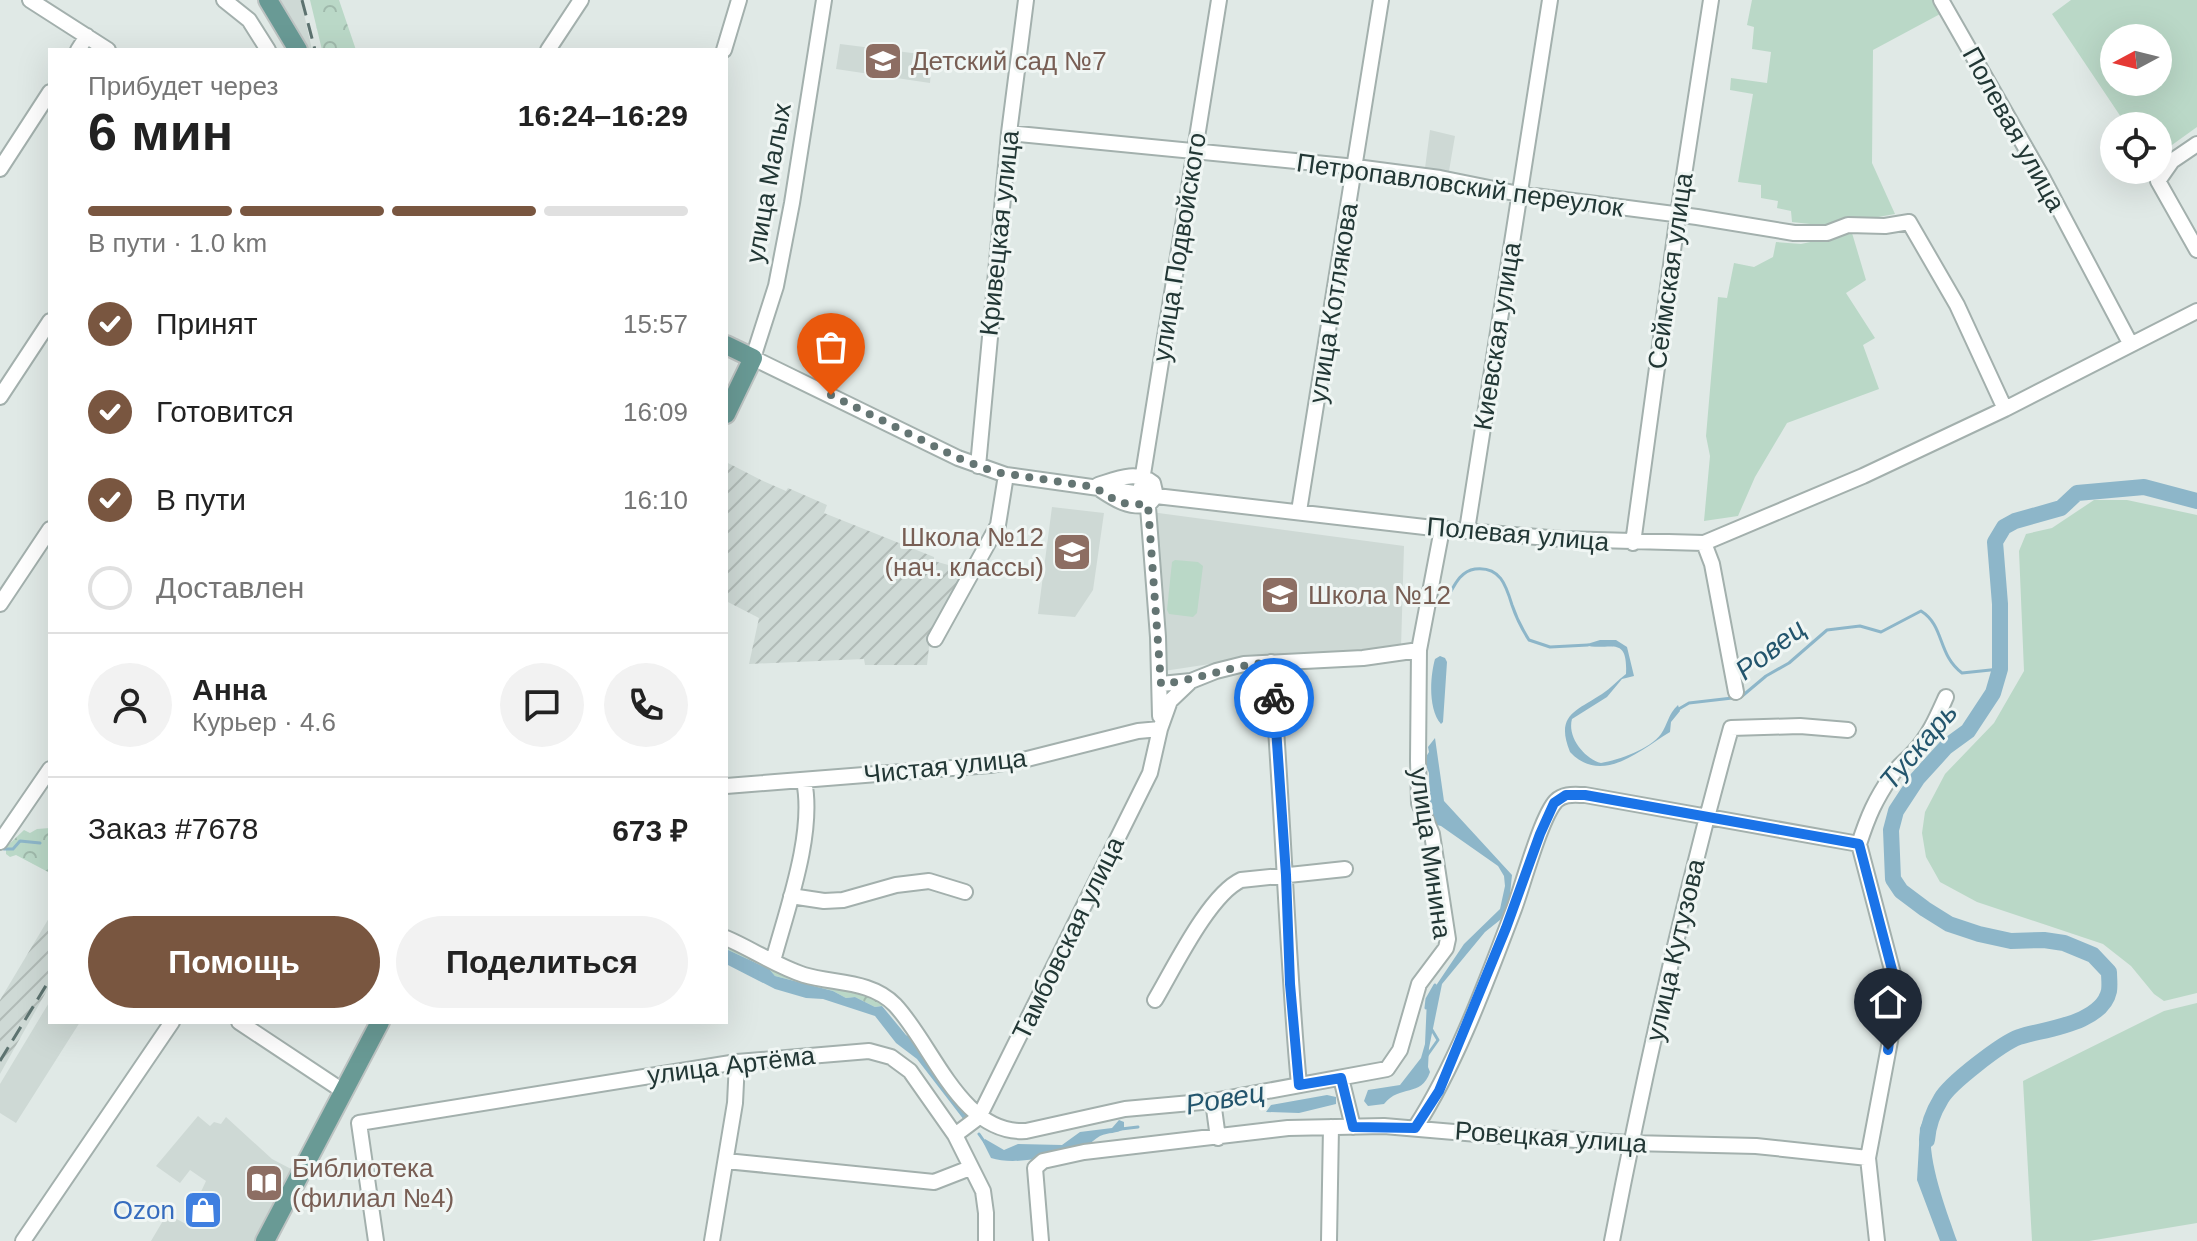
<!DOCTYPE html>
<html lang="ru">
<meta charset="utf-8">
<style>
:root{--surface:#fff;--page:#f2f2f2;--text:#222;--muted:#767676;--line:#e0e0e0;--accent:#795640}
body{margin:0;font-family:Arial,sans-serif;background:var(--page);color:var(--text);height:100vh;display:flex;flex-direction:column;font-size:30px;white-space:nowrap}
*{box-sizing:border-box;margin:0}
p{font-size:26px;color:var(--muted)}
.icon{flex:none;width:44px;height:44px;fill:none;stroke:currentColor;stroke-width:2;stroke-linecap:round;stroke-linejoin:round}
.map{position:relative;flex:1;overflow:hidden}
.sheet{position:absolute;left:48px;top:48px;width:680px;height:976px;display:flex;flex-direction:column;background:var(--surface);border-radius:0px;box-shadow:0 8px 32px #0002}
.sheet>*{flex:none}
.needle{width:52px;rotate:263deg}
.tools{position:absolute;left:2100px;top:24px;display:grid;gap:16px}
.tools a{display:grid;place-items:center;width:72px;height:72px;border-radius:50%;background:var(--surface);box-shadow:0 8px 32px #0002;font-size:40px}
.pin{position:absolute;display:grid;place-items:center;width:68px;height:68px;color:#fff;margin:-82px -34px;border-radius:50% 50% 50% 0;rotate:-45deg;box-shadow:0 0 8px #0007}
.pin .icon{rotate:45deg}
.courier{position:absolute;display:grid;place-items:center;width:80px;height:80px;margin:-40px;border:6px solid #1a73e8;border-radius:50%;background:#fff;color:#222;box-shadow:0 2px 10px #0007}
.headline em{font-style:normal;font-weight:600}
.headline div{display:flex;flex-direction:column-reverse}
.headline{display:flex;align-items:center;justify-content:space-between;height:136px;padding:0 40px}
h1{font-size:52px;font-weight:600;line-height:60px}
.bar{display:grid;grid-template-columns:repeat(4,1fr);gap:12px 8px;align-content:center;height:96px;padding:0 40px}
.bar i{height:10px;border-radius:6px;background:var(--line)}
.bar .active{background:var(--accent)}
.bar p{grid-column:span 4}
.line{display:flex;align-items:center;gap:20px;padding:0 40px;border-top:2px solid var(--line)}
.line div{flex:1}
.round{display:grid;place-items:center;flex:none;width:84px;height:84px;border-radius:42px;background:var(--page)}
ol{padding:0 40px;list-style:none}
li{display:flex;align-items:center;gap:24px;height:88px}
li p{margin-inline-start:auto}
li .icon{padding:8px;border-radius:50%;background:var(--accent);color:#fff;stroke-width:4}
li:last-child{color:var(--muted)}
li i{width:44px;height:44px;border:4px solid var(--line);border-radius:50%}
.action{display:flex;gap:16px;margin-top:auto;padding:16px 40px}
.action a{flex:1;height:92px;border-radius:48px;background:var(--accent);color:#fff;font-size:32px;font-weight:600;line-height:92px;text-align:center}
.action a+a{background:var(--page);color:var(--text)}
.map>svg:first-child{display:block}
.built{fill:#ced9d5}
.industrial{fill:url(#industrial-furrows)}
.green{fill:#bad8c7;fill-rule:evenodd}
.forest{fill:url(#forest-crowns)}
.water{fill:#8db6c9}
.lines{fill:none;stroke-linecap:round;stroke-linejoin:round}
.stream{stroke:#8db6c9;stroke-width:3}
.river{stroke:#8db6c9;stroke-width:16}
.minor-casing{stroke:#a3b0ad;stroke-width:18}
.major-casing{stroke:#bdc3c2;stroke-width:22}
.minor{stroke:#fff;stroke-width:14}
.major{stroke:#699a95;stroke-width:18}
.rail{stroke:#5d7370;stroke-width:3;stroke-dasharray:16 8;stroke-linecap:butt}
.done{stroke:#647573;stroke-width:8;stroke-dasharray:0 14.4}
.route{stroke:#1a73e8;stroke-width:10}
.labels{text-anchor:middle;stroke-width:6;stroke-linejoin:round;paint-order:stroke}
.education-label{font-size:26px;fill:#785e54;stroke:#f0f6f4;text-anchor:start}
.street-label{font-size:26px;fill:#223735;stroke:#f0f6f4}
.shop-label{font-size:26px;fill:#366cbe;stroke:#f0f6f4;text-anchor:end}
.water-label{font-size:28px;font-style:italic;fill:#23556d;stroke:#f0f6f4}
</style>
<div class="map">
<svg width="2197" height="1241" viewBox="0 0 2197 1241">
<defs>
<pattern id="industrial-furrows" width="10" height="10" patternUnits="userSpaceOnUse" patternTransform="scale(2)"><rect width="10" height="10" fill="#ced9d5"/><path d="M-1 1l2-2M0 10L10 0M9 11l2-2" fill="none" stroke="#b1bbb7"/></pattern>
<pattern id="forest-crowns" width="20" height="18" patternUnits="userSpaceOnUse" patternTransform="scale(2)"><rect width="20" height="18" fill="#bad8c7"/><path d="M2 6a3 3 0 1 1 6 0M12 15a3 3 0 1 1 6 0" fill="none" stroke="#a0baac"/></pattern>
</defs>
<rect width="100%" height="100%" fill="#e0e9e6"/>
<path class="built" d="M279 0H301L312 50H309Z
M840 44 912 53H930L928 70 931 71 930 83 836 69Z
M1430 130 1455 136 1449 171 1425 168Z
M1052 507 1104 513 1093 590 1075 617 1038 614Z
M1151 512 1404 546 1401 648 1210 664 1164 671Z
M50 1001V1022H80L16 1123 0 1113V1084Z
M198 1116 210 1126 214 1122 221 1124 226 1117 272 1159 293 1170 255 1241H151L167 1214 186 1224 206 1181 190 1170 180 1183 156 1166Z"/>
<path class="industrial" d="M726 462 761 480 786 491 788 488 827 505 824 513 934 557V561L952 566 956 562 971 568 929 647 927 665H865L864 659 749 664 759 618 726 601Z
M49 918 50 985 0 1074V1000Z"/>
<path class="green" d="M1752 0H1934L1942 13 1873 50 1872 163 1895 214 1828 226 1792 222 1791 211 1777 208 1778 201 1761 198V185L1738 182 1753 94 1730 90 1731 78 1767 83 1771 52 1752 49 1754 27 1747 25Z
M2071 0H2197V127L2158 155V126H2127L2052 14ZM2114 38H2158V82H2114Z
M1852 233 1866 280 1846 293 1875 338 1863 345 1879 389 1787 423 1755 477 1738 516 1704 521 1710 456 1706 436 1718 297 1727 298 1734 263 1754 267 1773 257 1776 242 1801 244Z
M2094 500H2127L2197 515V993L2164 1001 2154 994 2131 966 2103 944 1977 902 1940 882 1926 857 1922 833 1925 812 1945 774 1994 723 2024 671 2019 551 2026 534 2052 528Z
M1175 560 1198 562 1203 566 1197 613 1193 617 1169 614 1167 610 1172 562Z
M2197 1003V1223L2089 1241H2032L2023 1081 2164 1011Z"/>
<path class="forest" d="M310 0H339L356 50H322Z
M50 828V873L16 855 10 857 6 854V847L24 830 30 833 37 829Z
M726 941 881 998 882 1006 875 1007 855 997 846 998 833 991 775 976 769 969 726 949Z"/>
<path class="water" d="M1600 640H1616L1627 647 1634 676 1622 679 1607 697 1572 719C1567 737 1584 758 1601 763 1619 760 1650 749 1661 734 1668 724 1668 714 1678 705L1680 711 1671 722 1670 732C1640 750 1602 786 1570 752 1555 715 1576 711 1602 694 1611 688 1618 680 1626 674 1628 633 1609 652 1584 645Z
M1440 656 1445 658 1447 662 1443 722 1441 724C1428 709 1430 677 1435 659Z
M1435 738 1444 801 1512 875 1509 904 1500 920 1485 932 1442 984 1429 1048 1428 1067 1430 1072C1421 1098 1400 1084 1384 1104L1368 1106 1364 1101 1368 1090 1400 1085 1421 1058 1425 1044 1427 999 1464 944 1500 909 1505 886 1504 876 1498 866 1441 826 1433 824 1430 812 1429 773 1424 760 1429 752 1428 747Z
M726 949 769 969 775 976 833 991 846 998 855 997 875 1007 882 1006 906 1035 916 1041 970 1113 964 1120 917 1059 896 1043 875 1016 823 999 806 998 775 989 726 964Z
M1970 1063 1975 1071C1963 1081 1947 1091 1938 1104 1917 1138 1945 1206 1957 1241H1940L1917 1180 1920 1128 1932 1100 1948 1086 1958 1081 1959 1072Z
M1327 1095 1336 1097V1104L1299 1113 1266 1112 1271 1105Z
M1119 1120 1124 1122V1129C1116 1134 1109 1132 1100 1136 1095 1139 1090 1144 1084 1147 1059 1156 1015 1166 991 1158L983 1142 985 1139 1004 1150 1018 1144 1062 1145 1080 1132 1112 1128Z"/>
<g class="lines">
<path class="stream" d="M1449 595C1455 584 1461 571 1475 569 1500 566 1506 585 1512 605 1516 617 1522 629 1529 640L1550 647 1588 645
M1677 710 1689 703 1741 697 1766 676 1789 663 1827 630 1860 626 1881 632 1921 611C1945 626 1937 654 1962 673L2000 669
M4 849H13L20 841 40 843
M1426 1008 1427 999 1435 985
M1426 1057 1438 1040 1432 1030
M1121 1129 1138 1127
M979 1134 986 1144"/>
<path class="river" d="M1927 1140C1928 1126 1933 1112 1941 1099 1949 1084 2002 1043 2019 1037 2044 1029 2102 1024 2109 991 2110 985 2109 978 2109 972L2093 955 2064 943 2044 940 2011 941 1979 934 1949 924 1925 909 1901 891 1893 879 1891 830 1896 811 1917 779 1946 747 1968 731 1993 693 2000 669V604L1995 542 2004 527 2015 521 2061 508 2077 493 2144 487 2197 501"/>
<defs>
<path id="minor" d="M30 0 108 50
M224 0 249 20 268 50
M824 0 792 203 776 286 753 358 958 458 1006 475 1156 496 1442 529 1561 539 1704 543 1863 476 2005 409 2197 311
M1941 0 2041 175 2130 343
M78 50 87 36
M548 50 581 0
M724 50 739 0
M1009 133 1356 167 1440 178 1519 194 1697 217 1794 233H1827L1848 225 1885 226 1909 222 1957 305 2005 409
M2197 144 2172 161 2158 181 2197 250
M0 169 50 92
M0 397 50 321
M978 466 1009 133 1026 0
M1098 485C1117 479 1136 470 1153 483L1156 496 1148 505C1129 508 1116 500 1101 490
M1140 493 1219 0
M1147 494 1158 637 1160 716
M1299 511 1381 0
M1467 530 1550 0
M1633 543 1678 214 1711 0
M1704 543 1712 564 1736 692
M0 604 50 529
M935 639 998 525 1006 475
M1271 662C1283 803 1286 944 1299 1085
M1161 684 1191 681 1216 671 1244 664 1363 658 1419 650
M726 786 990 765 1023 760 1138 731 1160 729
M0 842 50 769
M791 896 824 901 843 900 896 885 929 881 965 892
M726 938C752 949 776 966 804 975 834 984 871 980 895 1005 933 1045 961 1135 1026 1131L1125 1109 1213 1101 1387 1069 1400 1050 1419 984 1446 948 1448 939 1432 834 1419 803 1418 760 1419 650 1442 529
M773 961C787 909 815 833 804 781
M1155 1000C1174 968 1209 895 1241 880L1345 869
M239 1022 343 1091
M1341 1078 1353 1127
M1213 1101 1218 1138
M359 1123 737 1062 869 1051 891 1057 910 1071 955 1135 983 1191 986 1213V1241
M359 1123 376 1241
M1415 1128C1456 1065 1487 980 1514 909 1523 885 1541 817 1556 801 1564 793 1575 795 1585 795L1859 844
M955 1135 979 1117 1150 773 1160 729 1170 701 1191 681
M726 1161 934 1182 970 1168
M23 1241 172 1022
M712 1241 735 1103 737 1062
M1041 1241 1035 1168 1043 1161 1084 1152 1288 1128 1384 1126 1489 1135 1631 1143 1756 1146 1868 1158
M1329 1241 1331 1127
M1612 1241C1645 1069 1684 897 1731 728L1800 726 1848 730
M1877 1241 1868 1158 1893 1025 1896 985 1859 844C1868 816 1875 800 1892 775 1898 766 1907 760 1914 752 1929 736 1937 717 1946 697"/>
<path id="major" d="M268 0 298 50
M726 345 753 358 726 414
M265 1241 380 1022"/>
</defs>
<use href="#minor" class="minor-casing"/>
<use href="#major" class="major-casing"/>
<use href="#minor" class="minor"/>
<use href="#major" class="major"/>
<path class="rail" d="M302 0 315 50
M0 1061 50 979"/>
</g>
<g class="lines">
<path class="done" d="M831 395 958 458 995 472 1094 487 1120 503 1148 505 1161 684C1198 680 1232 665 1271 662L1274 698"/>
<path class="route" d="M1274 698 1286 875 1290 984 1299 1085 1341 1078 1353 1127 1415 1128 1439 1091 1506 928 1540 834 1554 803 1566 795H1585L1859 844 1896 985 1888 1050"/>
</g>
<defs>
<symbol id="school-square" viewBox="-11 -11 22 22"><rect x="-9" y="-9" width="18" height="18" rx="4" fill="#8d6e63" stroke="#f0f6f4"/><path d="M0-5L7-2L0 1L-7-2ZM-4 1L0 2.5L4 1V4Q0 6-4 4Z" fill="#fff"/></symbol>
<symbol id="library-square" viewBox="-11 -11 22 22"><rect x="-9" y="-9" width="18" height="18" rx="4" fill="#8d6e63" stroke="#f0f6f4"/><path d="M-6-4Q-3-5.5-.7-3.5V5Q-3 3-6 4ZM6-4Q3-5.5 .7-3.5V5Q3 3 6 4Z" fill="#fff"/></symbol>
<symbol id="shop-square" viewBox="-11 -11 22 22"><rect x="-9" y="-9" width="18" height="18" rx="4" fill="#3f7fe0" stroke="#f0f6f4"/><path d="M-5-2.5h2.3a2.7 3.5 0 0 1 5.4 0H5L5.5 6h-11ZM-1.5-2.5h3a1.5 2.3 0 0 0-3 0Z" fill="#fff"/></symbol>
</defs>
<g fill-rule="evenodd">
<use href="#school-square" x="861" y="39" width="44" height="44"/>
<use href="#school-square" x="1050" y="530" width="44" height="44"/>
<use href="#school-square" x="1258" y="573" width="44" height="44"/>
<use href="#library-square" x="242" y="1161" width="44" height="44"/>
<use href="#shop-square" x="181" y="1188" width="44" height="44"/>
</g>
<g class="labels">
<g class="education-label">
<text x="911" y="70">Детский сад №7</text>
<text x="1044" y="546" text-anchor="end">Школа №12<tspan x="1044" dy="30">(нач. классы)</tspan></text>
<text x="1308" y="604">Школа №12</text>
<text x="292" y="1177">Библиотека<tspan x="292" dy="30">(филиал №4)</tspan></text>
</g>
<g class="street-label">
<text transform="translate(2014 129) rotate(61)" y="9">Полевая улица</text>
<text transform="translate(768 183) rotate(-80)" y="9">улица Малых</text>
<text transform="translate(1460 185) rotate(8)" y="9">Петропавловский переулок</text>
<text transform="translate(999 233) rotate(-84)" y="9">Кривецкая улица</text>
<text transform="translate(1179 247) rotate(-81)" y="9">улица Подвойского</text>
<text transform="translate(1670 271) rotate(-82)" y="9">Сеймская улица</text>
<text transform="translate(1333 303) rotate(-81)" y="9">улица Котлякова</text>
<text transform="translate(1497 336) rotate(-81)" y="9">Киевская улица</text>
<text transform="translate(1518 534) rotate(5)" y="9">Полевая улица</text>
<text transform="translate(945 766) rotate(-6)" y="9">Чистая улица</text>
<text transform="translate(1431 853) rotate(82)" y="9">улица Минина</text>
<text transform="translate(1068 938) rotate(-64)" y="9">Тамбовская улица</text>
<text transform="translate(1675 950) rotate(-77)" y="9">улица Кутузова</text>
<text transform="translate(731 1065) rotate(-7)" y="9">улица Артёма</text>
<text transform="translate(1551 1137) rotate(4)" y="9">Ровецкая улица</text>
</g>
<g class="shop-label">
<text x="175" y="1219">Ozon</text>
</g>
<g class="water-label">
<text transform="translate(1770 649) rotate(-38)" y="10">Ровец</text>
<text transform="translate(1918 746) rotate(-50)" y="10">Тускарь</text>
<text transform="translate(1225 1098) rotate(-10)" y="10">Ровец</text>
</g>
</g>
</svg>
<div class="tools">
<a><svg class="needle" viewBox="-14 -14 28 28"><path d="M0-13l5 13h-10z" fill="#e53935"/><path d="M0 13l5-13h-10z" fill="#767676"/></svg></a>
<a><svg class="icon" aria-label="locate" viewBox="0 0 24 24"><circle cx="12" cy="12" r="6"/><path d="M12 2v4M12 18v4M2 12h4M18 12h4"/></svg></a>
</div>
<div class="pin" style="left:831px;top:395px;background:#ea580c"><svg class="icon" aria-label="bag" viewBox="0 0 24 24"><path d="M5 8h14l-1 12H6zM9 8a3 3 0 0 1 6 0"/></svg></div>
<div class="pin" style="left:1888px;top:1050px;background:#1f2937"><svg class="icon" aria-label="home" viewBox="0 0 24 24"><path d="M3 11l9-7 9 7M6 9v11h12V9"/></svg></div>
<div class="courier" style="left:1274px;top:698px"><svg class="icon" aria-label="bike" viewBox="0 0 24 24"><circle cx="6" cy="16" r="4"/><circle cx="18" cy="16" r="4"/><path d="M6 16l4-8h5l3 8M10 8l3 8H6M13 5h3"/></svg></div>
<section class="sheet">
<div class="headline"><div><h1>6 мин</h1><p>Прибудет через</p></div><em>16:24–16:29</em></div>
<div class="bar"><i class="active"></i><i class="active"></i><i class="active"></i><i></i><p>В пути · 1.0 km</p></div>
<ol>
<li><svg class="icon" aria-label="check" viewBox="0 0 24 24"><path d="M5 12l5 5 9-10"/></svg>Принят<p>15:57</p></li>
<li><svg class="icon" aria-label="check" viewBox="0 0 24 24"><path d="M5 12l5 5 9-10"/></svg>Готовится<p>16:09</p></li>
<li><svg class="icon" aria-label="check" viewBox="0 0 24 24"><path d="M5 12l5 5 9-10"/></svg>В пути<p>16:10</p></li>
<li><i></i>Доставлен</li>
</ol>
<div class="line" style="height:144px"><a class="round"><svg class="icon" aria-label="person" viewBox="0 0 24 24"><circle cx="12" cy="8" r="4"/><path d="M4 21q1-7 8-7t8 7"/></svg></a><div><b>Анна</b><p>Курьер · 4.6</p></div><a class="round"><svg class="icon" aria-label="chat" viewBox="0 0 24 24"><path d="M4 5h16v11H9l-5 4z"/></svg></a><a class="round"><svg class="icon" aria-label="phone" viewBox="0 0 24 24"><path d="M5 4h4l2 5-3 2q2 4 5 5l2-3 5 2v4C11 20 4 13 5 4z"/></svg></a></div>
<div class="line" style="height:104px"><div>Заказ #7678</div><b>673 ₽</b></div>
<div class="action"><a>Помощь</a><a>Поделиться</a></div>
</section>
</div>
